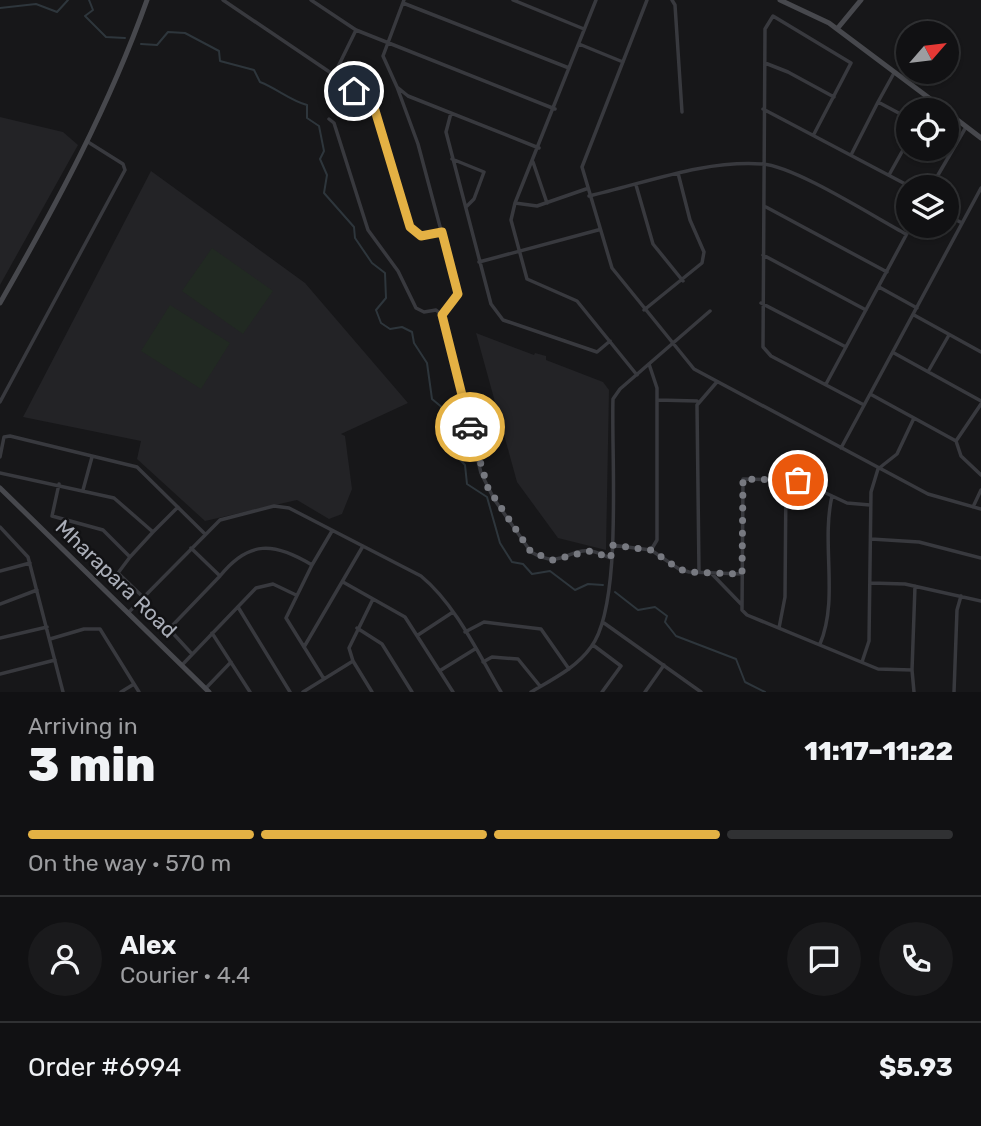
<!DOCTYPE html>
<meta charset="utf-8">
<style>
:root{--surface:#111113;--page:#1a1a1c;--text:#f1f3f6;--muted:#9c9da0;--line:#303133;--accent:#e4b144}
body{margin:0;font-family:Rubik,sans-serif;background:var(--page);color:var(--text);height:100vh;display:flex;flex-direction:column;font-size:26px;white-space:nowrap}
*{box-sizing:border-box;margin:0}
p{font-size:23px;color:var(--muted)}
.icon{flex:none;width:38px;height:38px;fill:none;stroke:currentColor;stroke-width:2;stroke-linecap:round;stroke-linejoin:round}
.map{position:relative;height:692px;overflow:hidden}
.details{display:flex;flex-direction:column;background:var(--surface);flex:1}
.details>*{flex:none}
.needle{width:46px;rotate:62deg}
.controls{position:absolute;left:896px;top:21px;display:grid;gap:14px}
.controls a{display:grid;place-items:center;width:63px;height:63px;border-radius:50%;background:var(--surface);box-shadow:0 2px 5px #0004,0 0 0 2px var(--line);font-size:35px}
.pin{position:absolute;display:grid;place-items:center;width:60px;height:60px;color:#fff;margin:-30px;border:4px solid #fff;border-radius:50%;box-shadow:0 2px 7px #0007}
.courier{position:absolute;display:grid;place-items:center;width:70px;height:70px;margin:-35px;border:5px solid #e4b144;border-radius:50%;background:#fff;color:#222;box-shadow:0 2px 9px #0007}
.overview em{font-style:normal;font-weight:800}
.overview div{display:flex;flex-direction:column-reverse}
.overview{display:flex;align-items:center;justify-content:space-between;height:119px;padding:0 28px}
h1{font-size:46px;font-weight:800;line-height:52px}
.bar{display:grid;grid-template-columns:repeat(4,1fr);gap:10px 7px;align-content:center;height:84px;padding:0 28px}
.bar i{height:9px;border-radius:5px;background:var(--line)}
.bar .active{background:var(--accent)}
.bar p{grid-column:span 4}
.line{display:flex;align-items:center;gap:18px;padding:0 28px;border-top:2px solid var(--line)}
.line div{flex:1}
.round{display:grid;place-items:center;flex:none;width:74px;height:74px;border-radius:37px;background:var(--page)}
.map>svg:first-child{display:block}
.built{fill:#232326}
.green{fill:#212922}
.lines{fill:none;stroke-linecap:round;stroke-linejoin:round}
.stream{stroke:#2e363c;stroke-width:2}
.street{stroke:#38393e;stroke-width:3.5}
.secondary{stroke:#47484d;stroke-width:5}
.done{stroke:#777980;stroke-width:7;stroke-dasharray:0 12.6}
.route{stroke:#e4b144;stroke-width:9}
.labels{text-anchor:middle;stroke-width:5;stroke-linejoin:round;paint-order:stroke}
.street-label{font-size:21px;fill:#aaaeb8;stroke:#121214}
</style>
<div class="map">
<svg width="981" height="692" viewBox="0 0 981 692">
<rect width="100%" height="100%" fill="#171719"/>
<path class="built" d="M0 117 63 132 78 145 0 285Z
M151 171 305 283 408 403 341 434 345 436 352 489 342 514 329 519 297 500 205 521 137 459 141 441 23 417Z
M476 333 534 355 535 353 546 356V360L603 382 609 390 606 550 558 538 517 482Z"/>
<path class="green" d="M212 248 273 291 243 334 182 291Z
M170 305 230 343 201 389 141 351Z"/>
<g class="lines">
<path class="stream" d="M89 0 93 10 85 16 106 37 125 38
M0 8 36 4 57 12 68 0
M141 44 157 45 168 32 185 33 219 51 220 61 254 70 260 82C278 89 289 100 307 105V118L319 126 324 151 320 159 327 175 324 193 354 227 355 238 372 263 385 273 386 298 376 310 381 323 390 329 402 327 412 332 414 343 427 363 432 399 450 414 443 435 445 444 465 465 467 484 487 497 500 543 512 562 523 564 532 574 550 571 575 590 588 584 603 585
M615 592 638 610 655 607 667 616 665 622 676 636 736 659 745 682 765 692"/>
<path class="street" d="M223 0 334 75 374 107 410 227 420 236 442 231
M311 0 356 30 555 109
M404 0 383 56 397 87 408 96 539 148
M513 0 584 29
M596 0 515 203 511 220 527 279 577 301 637 375
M647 0 582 167 612 268 694 369 928 494 981 509
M672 0 675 5 682 112
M403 3 569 68
M579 44 623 62
M765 63 788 72 834 97
M334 75 356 30
M397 87 418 144 458 294 442 315 481 473 494 499 531 552C562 570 568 548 590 551 596 551 604 556 611 558
M878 102 894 73
M763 109 911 187
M451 113 446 132 491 304 503 320 597 352 610 341
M329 119 334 123 368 230 398 271 416 308 424 312 436 310 442 315
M814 134 851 63 773 16 765 29 763 347 771 356 864 405
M947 139 956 144
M851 155 878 102 908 118
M452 159 484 172 474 199 466 207
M533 162 547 203
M889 175 908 141
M636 185 653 244 683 281
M931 187 966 127
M589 196C646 183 703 160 762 164 795 166 874 217 906 234
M515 203 537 206 586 189
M766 207 887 272
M947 215 962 223
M763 255 866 310
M479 262 598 230
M879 287 917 308
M761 303 846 347
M644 310 702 263 704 252 690 220 678 173
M914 315 981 352
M894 353 981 401
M649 364 657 388V540L651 550
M929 370 949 335
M826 384 911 226
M872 395 956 441
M657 400 697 401
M0 402 125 170 123 164 88 142
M981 404 956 441 961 456 981 475
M841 448 981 188
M0 457 4 437 10 436 137 467 205 534
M0 473 114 498 153 532 178 507
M59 484 52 516 103 530 130 557 153 532
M83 490 92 457
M870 505 847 503 798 480 743 479 742 610 747 615 878 669 912 670
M973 507 981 490
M0 527 28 557 63 692
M871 539 919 542 981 558
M611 545 651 550 679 569 689 572 742 574
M191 548 220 576C249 540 274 542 312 565L332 531
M130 557 118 573 144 598
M312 565 286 618 324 679
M0 571 30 563
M699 572 697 405 716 383
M711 573 741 604
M343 582 405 617 453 692
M871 583 905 584 981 601
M0 604 37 590
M238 607 290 692
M128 613 220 520 274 506 289 508 421 576C456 605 478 653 501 692
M604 623 701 692
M357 628 382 644 412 692
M779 628 785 597 786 478
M465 632 484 622 541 629 569 669
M212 633 250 692
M418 635 453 612
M0 638 47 627
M50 639 84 629H100L139 692
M820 644C839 599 821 544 832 496
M593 645 621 666 602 692
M304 647 363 546
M192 654 169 629 220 576
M483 662 492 657 518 659 540 686
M862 662 869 641 871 492 878 469 897 454 914 418
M182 665 256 588 273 584 296 595
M441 670 475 649
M0 674 55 660
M206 688 231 662
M121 692 134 684
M303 692 353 661
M372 692 353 661 349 648 373 599
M531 692C553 679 576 668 591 647 623 605 611 456 613 399L620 389 710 311
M645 692 664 665
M914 692 912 670 915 586
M954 692 957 610 961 596"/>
<path class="secondary" d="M780 0 829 23 945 110
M837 29 861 0
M947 112 981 138
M0 303C56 205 109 107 147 0
M0 488 209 692"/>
</g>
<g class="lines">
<path class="done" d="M470 427 488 488 531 552 553 560 590 551 611 558V545L651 550 679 569 689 572 742 574 743 479 798 480"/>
<path class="route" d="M354 91 374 107 410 227 421 236 442 232 458 294 442 315 470 427"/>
</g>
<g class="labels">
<g class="street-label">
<text transform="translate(116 579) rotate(44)" y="7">Mharapara Road</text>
</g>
</g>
</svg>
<div class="controls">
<a><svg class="needle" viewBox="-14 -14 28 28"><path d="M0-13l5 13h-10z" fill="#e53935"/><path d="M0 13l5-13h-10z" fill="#9c9da0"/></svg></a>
<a><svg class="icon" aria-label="locate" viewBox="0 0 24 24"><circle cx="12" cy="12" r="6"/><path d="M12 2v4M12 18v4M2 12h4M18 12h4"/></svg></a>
<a><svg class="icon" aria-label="layers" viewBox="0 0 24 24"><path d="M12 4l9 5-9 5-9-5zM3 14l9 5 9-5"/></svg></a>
</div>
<div class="pin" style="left:798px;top:480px;background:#ea580c"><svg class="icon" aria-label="bag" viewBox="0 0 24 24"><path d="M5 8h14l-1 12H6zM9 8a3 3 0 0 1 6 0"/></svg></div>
<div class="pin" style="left:354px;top:91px;background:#1f2937"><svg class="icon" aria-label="home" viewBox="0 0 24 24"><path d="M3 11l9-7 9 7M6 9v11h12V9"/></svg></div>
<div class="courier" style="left:470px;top:427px"><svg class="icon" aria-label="car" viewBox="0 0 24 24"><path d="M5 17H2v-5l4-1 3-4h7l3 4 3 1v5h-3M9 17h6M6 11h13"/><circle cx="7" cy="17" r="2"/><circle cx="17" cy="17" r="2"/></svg></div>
</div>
<section class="details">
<div class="overview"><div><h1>3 min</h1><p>Arriving in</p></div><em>11:17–11:22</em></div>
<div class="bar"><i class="active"></i><i class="active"></i><i class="active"></i><i></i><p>On the way · 570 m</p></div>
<div class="line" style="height:126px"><a class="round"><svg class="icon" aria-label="person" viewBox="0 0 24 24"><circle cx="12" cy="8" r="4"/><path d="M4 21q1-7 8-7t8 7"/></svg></a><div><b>Alex</b><p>Courier · 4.4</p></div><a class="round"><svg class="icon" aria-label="chat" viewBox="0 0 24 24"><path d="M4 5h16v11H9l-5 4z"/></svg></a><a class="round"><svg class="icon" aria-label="phone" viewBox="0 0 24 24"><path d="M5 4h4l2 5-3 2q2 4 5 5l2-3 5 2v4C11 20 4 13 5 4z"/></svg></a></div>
<div class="line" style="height:91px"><div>Order #6994</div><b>$5.93</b></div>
</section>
